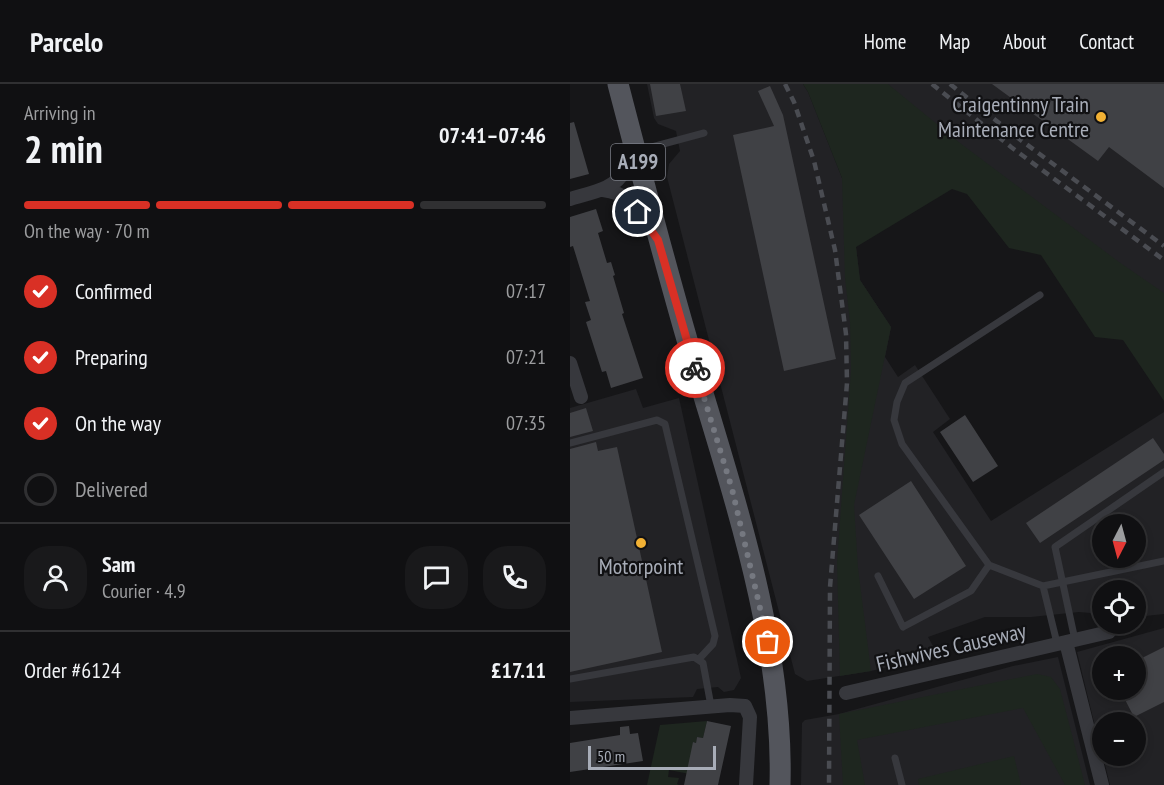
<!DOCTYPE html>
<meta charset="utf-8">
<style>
:root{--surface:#101012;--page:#19191b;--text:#f1f3f6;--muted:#9c9d9f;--line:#303032;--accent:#d93025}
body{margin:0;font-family:"PT Sans Narrow",sans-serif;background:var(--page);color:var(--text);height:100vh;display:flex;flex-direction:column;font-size:22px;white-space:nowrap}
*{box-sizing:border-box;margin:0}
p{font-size:20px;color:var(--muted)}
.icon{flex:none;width:33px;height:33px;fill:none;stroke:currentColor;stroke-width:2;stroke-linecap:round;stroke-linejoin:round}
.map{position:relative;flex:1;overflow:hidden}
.side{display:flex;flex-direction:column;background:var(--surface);width:570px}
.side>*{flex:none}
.needle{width:39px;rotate:186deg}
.controls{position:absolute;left:522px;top:430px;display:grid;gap:12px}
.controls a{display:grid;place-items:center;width:54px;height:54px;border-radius:50%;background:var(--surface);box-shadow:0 3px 9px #0003,0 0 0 2px var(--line);font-size:30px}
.scale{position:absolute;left:18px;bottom:15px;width:128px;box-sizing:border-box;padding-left:6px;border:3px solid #a8adb8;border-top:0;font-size:16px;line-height:21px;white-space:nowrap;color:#a8adb8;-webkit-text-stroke:4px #111113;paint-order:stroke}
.pin{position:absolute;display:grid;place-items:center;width:51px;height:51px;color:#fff;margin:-26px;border:3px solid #fff;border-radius:50%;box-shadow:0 2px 6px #0007}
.courier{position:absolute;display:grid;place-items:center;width:60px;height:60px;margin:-30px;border:4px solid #d93025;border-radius:50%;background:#fff;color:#222;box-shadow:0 2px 8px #0007}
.headline em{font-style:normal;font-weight:700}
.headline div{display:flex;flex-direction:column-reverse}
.headline{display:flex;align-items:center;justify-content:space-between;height:102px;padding:0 24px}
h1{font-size:39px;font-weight:700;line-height:45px}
.bar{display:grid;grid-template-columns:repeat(4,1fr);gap:9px 6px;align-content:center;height:72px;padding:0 24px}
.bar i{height:8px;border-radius:4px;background:var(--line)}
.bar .on{background:var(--accent)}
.bar p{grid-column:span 4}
.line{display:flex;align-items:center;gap:15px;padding:0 24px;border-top:2px solid var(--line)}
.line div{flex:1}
.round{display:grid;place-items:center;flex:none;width:63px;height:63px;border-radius:24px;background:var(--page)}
ol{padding:0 24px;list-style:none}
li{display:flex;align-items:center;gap:18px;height:66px}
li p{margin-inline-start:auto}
li .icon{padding:6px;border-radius:50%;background:var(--accent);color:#fff;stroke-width:4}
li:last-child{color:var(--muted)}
li i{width:33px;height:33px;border:3px solid var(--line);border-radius:50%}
header{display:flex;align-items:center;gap:36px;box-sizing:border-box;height:84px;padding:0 30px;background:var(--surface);border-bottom:2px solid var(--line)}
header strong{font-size:28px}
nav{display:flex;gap:33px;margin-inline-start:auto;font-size:21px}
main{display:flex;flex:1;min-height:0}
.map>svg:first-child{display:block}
.built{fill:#222225;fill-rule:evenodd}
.green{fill:#1e261f}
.building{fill:#404145}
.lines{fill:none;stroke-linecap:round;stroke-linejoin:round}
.lane{stroke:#37383d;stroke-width:7}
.street{stroke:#37383d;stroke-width:14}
.primary{stroke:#53555c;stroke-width:21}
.rail{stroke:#4a4c52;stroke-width:4.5;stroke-dasharray:8 6;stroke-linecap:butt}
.done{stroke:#757880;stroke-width:6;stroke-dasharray:0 10.8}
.route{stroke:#d93025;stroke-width:8}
.poi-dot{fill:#f2b134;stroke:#111113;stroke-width:2}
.labels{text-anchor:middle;stroke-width:4.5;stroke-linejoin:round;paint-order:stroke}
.shield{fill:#111113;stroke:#7b7e86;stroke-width:1.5}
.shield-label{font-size:21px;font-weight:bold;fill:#a8adb8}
.poi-label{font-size:22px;fill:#a8adb8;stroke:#111113;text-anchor:end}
.street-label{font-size:22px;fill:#a8adb8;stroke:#111113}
</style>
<header>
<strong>Parcelo</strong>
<nav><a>Home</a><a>Map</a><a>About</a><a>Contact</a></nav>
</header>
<main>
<section class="side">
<div class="headline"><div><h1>2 min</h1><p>Arriving in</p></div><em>07:41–07:46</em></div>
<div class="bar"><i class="on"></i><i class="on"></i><i class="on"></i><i></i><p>On the way · 70 m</p></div>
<ol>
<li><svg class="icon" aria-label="check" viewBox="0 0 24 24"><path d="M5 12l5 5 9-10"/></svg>Confirmed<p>07:17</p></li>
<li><svg class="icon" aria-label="check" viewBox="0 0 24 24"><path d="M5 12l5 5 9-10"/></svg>Preparing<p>07:21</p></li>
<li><svg class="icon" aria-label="check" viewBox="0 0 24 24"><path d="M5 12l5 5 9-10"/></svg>On the way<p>07:35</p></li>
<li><i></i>Delivered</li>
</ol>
<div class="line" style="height:108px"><a class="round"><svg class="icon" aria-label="person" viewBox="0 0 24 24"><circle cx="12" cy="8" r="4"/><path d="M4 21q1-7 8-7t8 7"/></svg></a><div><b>Sam</b><p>Courier · 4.9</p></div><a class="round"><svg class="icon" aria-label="chat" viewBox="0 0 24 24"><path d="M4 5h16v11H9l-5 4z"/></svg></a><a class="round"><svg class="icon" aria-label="phone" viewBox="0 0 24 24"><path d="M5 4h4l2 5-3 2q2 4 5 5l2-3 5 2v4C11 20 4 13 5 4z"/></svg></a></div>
<div class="line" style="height:78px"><div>Order #6124</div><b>£17.11</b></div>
</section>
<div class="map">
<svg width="594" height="701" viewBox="0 0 594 701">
<rect width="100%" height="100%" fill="#161618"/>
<path class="built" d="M77 0H233L238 8 272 94 286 163 290 196 321 243 315 273 328 293 345 281 380 335 363 348 421 437 594 328V530L566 533V507H532V530L509 528 461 533H415L358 553 368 571 301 587 237 597 225 590 97 93 99 80 110 67 106 47 88 40 84 34ZM532 441H566V474H532Z
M307 0H594V239Z
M66 305 73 324 109 314 171 594 164 606 154 608 148 603 127 605 123 613 0 618V324Z
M594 544V701H540L533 672H566V639H532V671L507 568ZM532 573H566V606H532Z
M488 573 520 701H231L232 639 235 636 269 630 443 582Z"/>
<path class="green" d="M233 0H318L390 59 549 178 594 209V317L553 256 525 253 471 171 439 164 397 110 382 105 286 163 290 196 321 243 284 421 288 484 301 587 270 592 267 478 281 286 280 238 275 194 272 94 238 8Z
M467 590 481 593 490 605 515 701H495L453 624 287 656 295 701H273L269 630Z
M137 637 133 654 127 653 126 659 123 658 125 691 99 686 98 693 109 694 107 700 109 701H77L90 641Z
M444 672 451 701H349L348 695Z"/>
<path class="building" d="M80 0H110L116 27 86 32Z
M422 0H594V104L539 63 528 77Z
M200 2 213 31 266 275 214 287 163 51 204 42 188 7Z
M4 38 19 90 0 95V39Z
M26 125 33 147 28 149 37 179 41 178 45 191 43 192 54 229 52 230 73 294 41 304 36 287 32 288 16 238 21 236 15 218 20 217 3 162 0 163V133Z
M16 324 23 347 0 353V329Z
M395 331 428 382 403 398 370 348Z
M583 354 594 370V376L470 459 456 439Z
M26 358 28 367 47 363 92 568 0 588V365Z
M341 397 396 482 344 515 289 431Z
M594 563V618L564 633 550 606H566V577Z
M137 637 161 642 148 701H114L123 658 126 659 127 653 133 654Z
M59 642 60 650 68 649 73 677 0 688V659L50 651V643Z"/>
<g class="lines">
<path class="lane" d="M67 67 134 49
M470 211 335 299 327 318 324 336 332 360 419 481 473 502 487 559
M0 359 87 336 95 340 145 552 143 560 129 575
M308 492 333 543 401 507 419 481
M473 502 594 477
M505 556 485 463 594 388
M0 595 124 573 133 579 141 622
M325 674 332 701"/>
<path class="street" d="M33 106C62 110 66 125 82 147
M0 115C19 109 45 106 55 86 58 79 59 69 61 62
M0 279 11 313
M496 558 532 701
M276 609 539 548
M0 634 160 621 175 622 180 633 176 701"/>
<path class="primary" d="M48 0C72 92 96 185 123 276 163 411 214 558 210 701"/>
<path class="rail" d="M215 0 224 18 244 77 265 166 276 250 277 299 260 503 259 701
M362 0 441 63 594 176
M380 0 448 54 594 162"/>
</g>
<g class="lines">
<path class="done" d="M125 284 162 405 198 558"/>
<path class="route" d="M68 128 88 156 125 284"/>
</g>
<g class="poi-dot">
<circle cx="531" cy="33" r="6"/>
<circle cx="71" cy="459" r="6"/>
</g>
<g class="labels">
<rect class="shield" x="41" y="60" width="54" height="36" rx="4.5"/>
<g class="shield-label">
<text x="68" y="85">A199</text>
</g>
<g class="poi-label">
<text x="519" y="28">Craigentinny Train<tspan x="519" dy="25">Maintenance Centre</tspan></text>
<text x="71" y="490" text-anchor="middle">Motorpoint</text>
</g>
<g class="street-label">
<text transform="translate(381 563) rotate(-13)" y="8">Fishwives Causeway</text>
</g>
</g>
</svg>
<div class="controls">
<a><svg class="needle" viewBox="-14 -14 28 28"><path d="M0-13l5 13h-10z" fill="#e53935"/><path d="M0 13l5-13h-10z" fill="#9c9d9f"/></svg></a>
<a><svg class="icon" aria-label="locate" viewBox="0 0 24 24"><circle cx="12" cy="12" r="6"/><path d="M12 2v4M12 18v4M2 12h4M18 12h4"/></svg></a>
<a>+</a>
<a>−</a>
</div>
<div class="scale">50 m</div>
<div class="pin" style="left:198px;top:558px;background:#ea580c"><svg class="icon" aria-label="bag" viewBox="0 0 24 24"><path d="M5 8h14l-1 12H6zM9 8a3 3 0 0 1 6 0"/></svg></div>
<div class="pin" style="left:68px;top:128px;background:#1f2937"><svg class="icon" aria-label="home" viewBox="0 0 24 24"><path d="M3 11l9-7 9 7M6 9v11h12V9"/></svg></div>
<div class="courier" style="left:125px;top:284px"><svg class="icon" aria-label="bike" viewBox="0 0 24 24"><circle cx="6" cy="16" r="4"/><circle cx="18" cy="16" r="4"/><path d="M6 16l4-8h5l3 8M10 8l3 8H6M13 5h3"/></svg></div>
</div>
</main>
